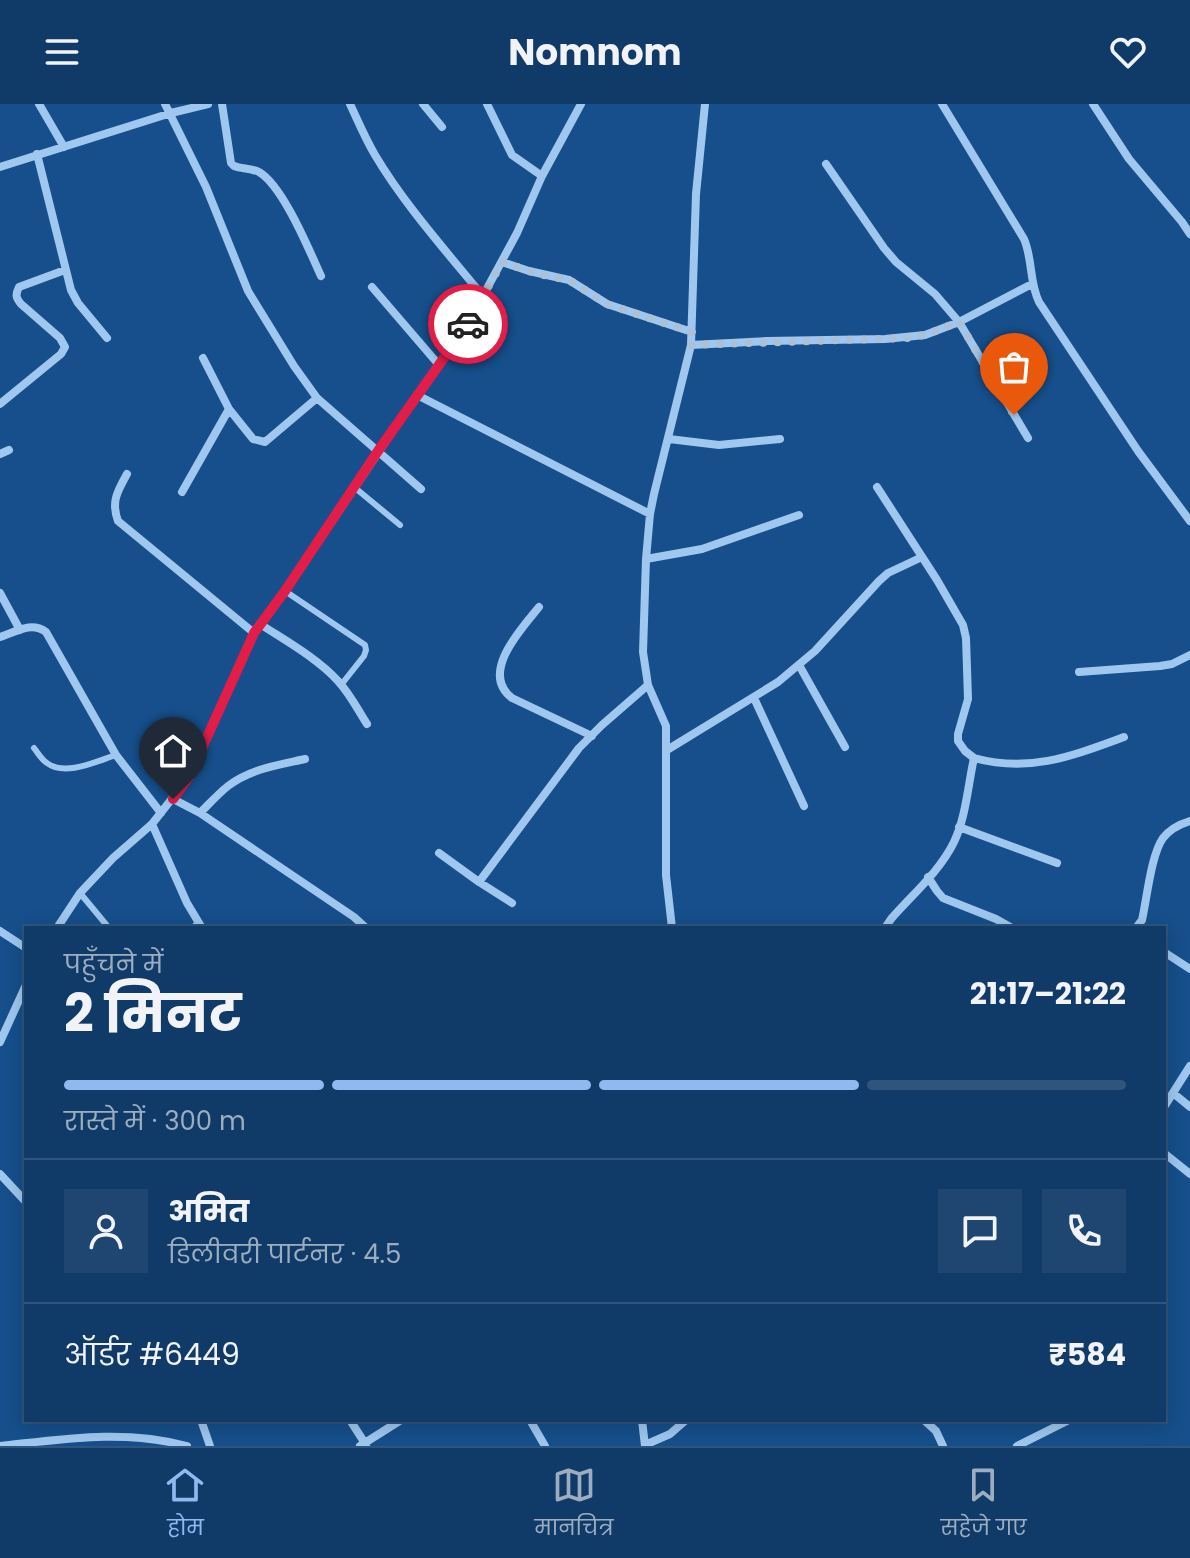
<!DOCTYPE html>
<html lang="hi">
<meta charset="utf-8">
<style>
:root{--surface:#103b68;--page:#1e4671;--text:#f1f3f6;--muted:#9cadc0;--line:#30557c;--accent:#90b9f0}
body{margin:0;font-family:Poppins,"Noto Sans Devanagari",sans-serif;background:var(--page);color:var(--text);height:100vh;display:flex;flex-direction:column;font-size:30px;white-space:nowrap}
*{box-sizing:border-box;margin:0}
p{font-size:26px;color:var(--muted)}
.icon{flex:none;width:44px;height:44px;fill:none;stroke:currentColor;stroke-width:2;stroke-linecap:round;stroke-linejoin:round}
.map{position:relative;flex:1;overflow:hidden}
.details{position:absolute;left:24px;top:822px;width:1142px;height:496px;display:flex;flex-direction:column;background:var(--surface);border-radius:0px;box-shadow:0 4px 20px #0003,0 0 0 2px var(--line)}
.details>*{flex:none}
.pin{position:absolute;display:grid;place-items:center;width:68px;height:68px;color:#fff;margin:-82px -34px;border-radius:50% 50% 50% 0;rotate:-45deg;box-shadow:0 0 8px #0007}
.pin .icon{rotate:45deg}
.courier{position:absolute;display:grid;place-items:center;width:80px;height:80px;margin:-40px;border:6px solid #e11d48;border-radius:50%;background:#fff;color:#222;box-shadow:0 2px 10px #0007}
.summary em{font-style:normal;font-weight:700}
.summary div{display:flex;flex-direction:column-reverse}
.summary{display:flex;align-items:center;justify-content:space-between;height:136px;padding:0 40px}
h1{font-size:52px;font-weight:700;line-height:60px}
.bar{display:grid;grid-template-columns:repeat(4,1fr);gap:12px 8px;align-content:center;height:96px;padding:0 40px}
.bar i{height:10px;border-radius:6px;background:var(--line)}
.bar .on{background:var(--accent)}
.bar p{grid-column:span 4}
.line{display:flex;align-items:center;gap:20px;padding:0 40px;border-top:2px solid var(--line)}
.line div{flex:1}
.round{display:grid;place-items:center;flex:none;width:84px;height:84px;border-radius:0px;background:var(--page)}
header{display:flex;justify-content:space-between;align-items:center;height:104px;padding:0 40px;background:var(--surface);font-size:36px;font-weight:700}
.tab-bar{display:flex;justify-content:space-around;align-items:center;height:112px;border-top:2px solid var(--line);background:var(--surface);font-size:22px;color:var(--muted)}
.tab-bar a{display:grid;justify-items:center;gap:4px}
.tab-bar .on{color:var(--accent)}
.map>svg:first-child{display:block}
.lines{fill:none;stroke-linecap:round;stroke-linejoin:round}
.service{stroke:#9fc7ef;stroke-width:6}
.minor{stroke:#9fc7ef;stroke-width:8}
.done{stroke:#adc1d6;stroke-width:8;stroke-dasharray:0 14.4}
.route{stroke:#e11d48;stroke-width:10}
</style>
<header><svg class="icon" aria-label="menu" viewBox="0 0 24 24"><path d="M4 6h16M4 12h16M4 18h16"/></svg>Nomnom<svg class="icon" aria-label="heart" viewBox="0 0 24 24"><path d="M12 20l-8-8c-3-5 5-10 8-4 3-6 11-1 8 4z"/></svg></header>
<div class="map">
<svg width="1190" height="1342" viewBox="0 0 1190 1342">
<rect width="100%" height="100%" fill="#164f8b"/>
<g class="lines">
<path class="service" d="M354 383 400 421
M285 487 365 541 366 546 364 552 341 581
M34 644C38 649 42 656 47 659 65 673 97 657 116 651
M80 789 109 824
M192 824 198 819"/>
<path class="minor" d="M39 0 64 43
M165 0 206 83 248 187 294 262 317 294 421 385
M222 0 231 59 234 62C242 65 251 64 259 68 283 82 309 146 321 172
M350 0C358 17 365 34 375 51 404 100 446 147 482 191
M423 0 442 23
M487 0 512 51 542 72
M942 0 1024 135C1033 156 1029 178 1039 198L1138 347 1190 417
M1093 0 1129 55 1182 118 1190 130
M37 50 71 186 78 199 107 234
M826 60 884 144 896 158 935 190 959 218 1028 334
M0 63 171 9 208 0
M502 158 529 167 569 176 607 200 692 228
M372 183 439 261
M691 241 767 237 885 235 925 231 959 218 1032 180
M203 254 229 305 253 335 265 338 317 294
M417 291 650 410
M0 300 61 250 65 243 60 234 21 200C16 194 15 191 19 183L65 166
M669 335 719 341 780 335
M0 350 9 346
M127 370C117 388 111 398 118 417L254 529
M877 383 937 476 963 521 966 534 968 595 958 630V637L965 647 974 654C968 681 966 713 954 738 940 767 912 791 891 815L885 824
M182 388 229 305
M646 455 702 445 799 411
M0 489 20 526
M539 503C522 524 479 569 512 594L592 632
M260 520C286 537 317 554 338 577 350 590 358 606 367 620
M0 533C16 528 31 517 46 528L116 651 161 709
M799 561 845 643
M1079 568 1160 562 1172 560 1190 551
M754 594 804 702
M667 646 778 578 815 547 879 477 888 469 922 453
M974 654C1030 669 1072 652 1124 633
M173 695 200 709 354 813 366 824
M200 709C209 700 218 690 228 682 250 665 278 661 305 655
M152 720 187 799 202 824
M959 723 1057 759
M439 749 479 778 512 799
M928 773 937 787 943 794 996 815 1012 824
M479 778 579 644 602 621 648 581
M57 824 80 789 113 754 152 720 189 673 254 529 285 487 417 291 464 227 517 129 542 72 581 0
M672 824 666 771V622L648 581 643 548 646 455 650 410 654 390 691 241 696 90 705 0
M1136 824 1142 816C1147 794 1151 751 1163 734 1170 725 1180 720 1190 717
M0 827 26 844
M1164 848 1190 865
M0 938 26 881
M1173 989 1190 1003
M1164 1003 1190 962
M1164 1049 1190 1070
M0 1070 26 1098
M201 1316 210 1342
M350 1316 366 1341
M530 1316 545 1342
M642 1316 645 1342
M924 1316 936 1327 943 1342
M645 1341 670 1330 686 1316
M0 1342C64 1335 124 1325 187 1342
M360 1342 401 1316
M1017 1342 1069 1316"/>
</g>
<g class="lines">
<path class="done" d="M468 220 502 158 538 170 569 176 607 200 692 228 691 241 907 234 925 231 959 218 1014 311"/>
<path class="route" d="M173 695 189 673 254 529 285 487 378 347 468 220"/>
</g>
</svg>
<div class="pin" style="left:1014px;top:311px;background:#ea580c"><svg class="icon" aria-label="bag" viewBox="0 0 24 24"><path d="M5 8h14l-1 12H6zM9 8a3 3 0 0 1 6 0"/></svg></div>
<div class="pin" style="left:173px;top:695px;background:#1f2937"><svg class="icon" aria-label="home" viewBox="0 0 24 24"><path d="M3 11l9-7 9 7M6 9v11h12V9"/></svg></div>
<div class="courier" style="left:468px;top:220px"><svg class="icon" aria-label="car" viewBox="0 0 24 24"><path d="M5 17H2v-5l4-1 3-4h7l3 4 3 1v5h-3M9 17h6M6 11h13"/><circle cx="7" cy="17" r="2"/><circle cx="17" cy="17" r="2"/></svg></div>
<section class="details">
<div class="summary"><div><h1>2 मिनट</h1><p>पहुँचने में</p></div><em>21:17–21:22</em></div>
<div class="bar"><i class="on"></i><i class="on"></i><i class="on"></i><i></i><p>रास्ते में · 300 m</p></div>
<div class="line" style="height:144px"><a class="round"><svg class="icon" aria-label="person" viewBox="0 0 24 24"><circle cx="12" cy="8" r="4"/><path d="M4 21q1-7 8-7t8 7"/></svg></a><div><b>अमित</b><p>डिलीवरी पार्टनर · 4.5</p></div><a class="round"><svg class="icon" aria-label="chat" viewBox="0 0 24 24"><path d="M4 5h16v11H9l-5 4z"/></svg></a><a class="round"><svg class="icon" aria-label="phone" viewBox="0 0 24 24"><path d="M5 4h4l2 5-3 2q2 4 5 5l2-3 5 2v4C11 20 4 13 5 4z"/></svg></a></div>
<div class="line" style="height:104px"><div>ऑर्डर #6449</div><b>₹584</b></div>
</section>
</div>
<nav class="tab-bar">
<a class="on"><svg class="icon" aria-label="home" viewBox="0 0 24 24"><path d="M3 11l9-7 9 7M6 9v11h12V9"/></svg>होम</a>
<a><svg class="icon" aria-label="map" viewBox="0 0 24 24"><path d="M3 6l6-2 6 2 6-2v14l-6 2-6-2-6 2zM9 4v14M15 6v14"/></svg>मानचित्र</a>
<a><svg class="icon" aria-label="saved" viewBox="0 0 24 24"><path d="M7 4h10v16l-5-4-5 4z"/></svg>सहेजे गए</a>
</nav>
